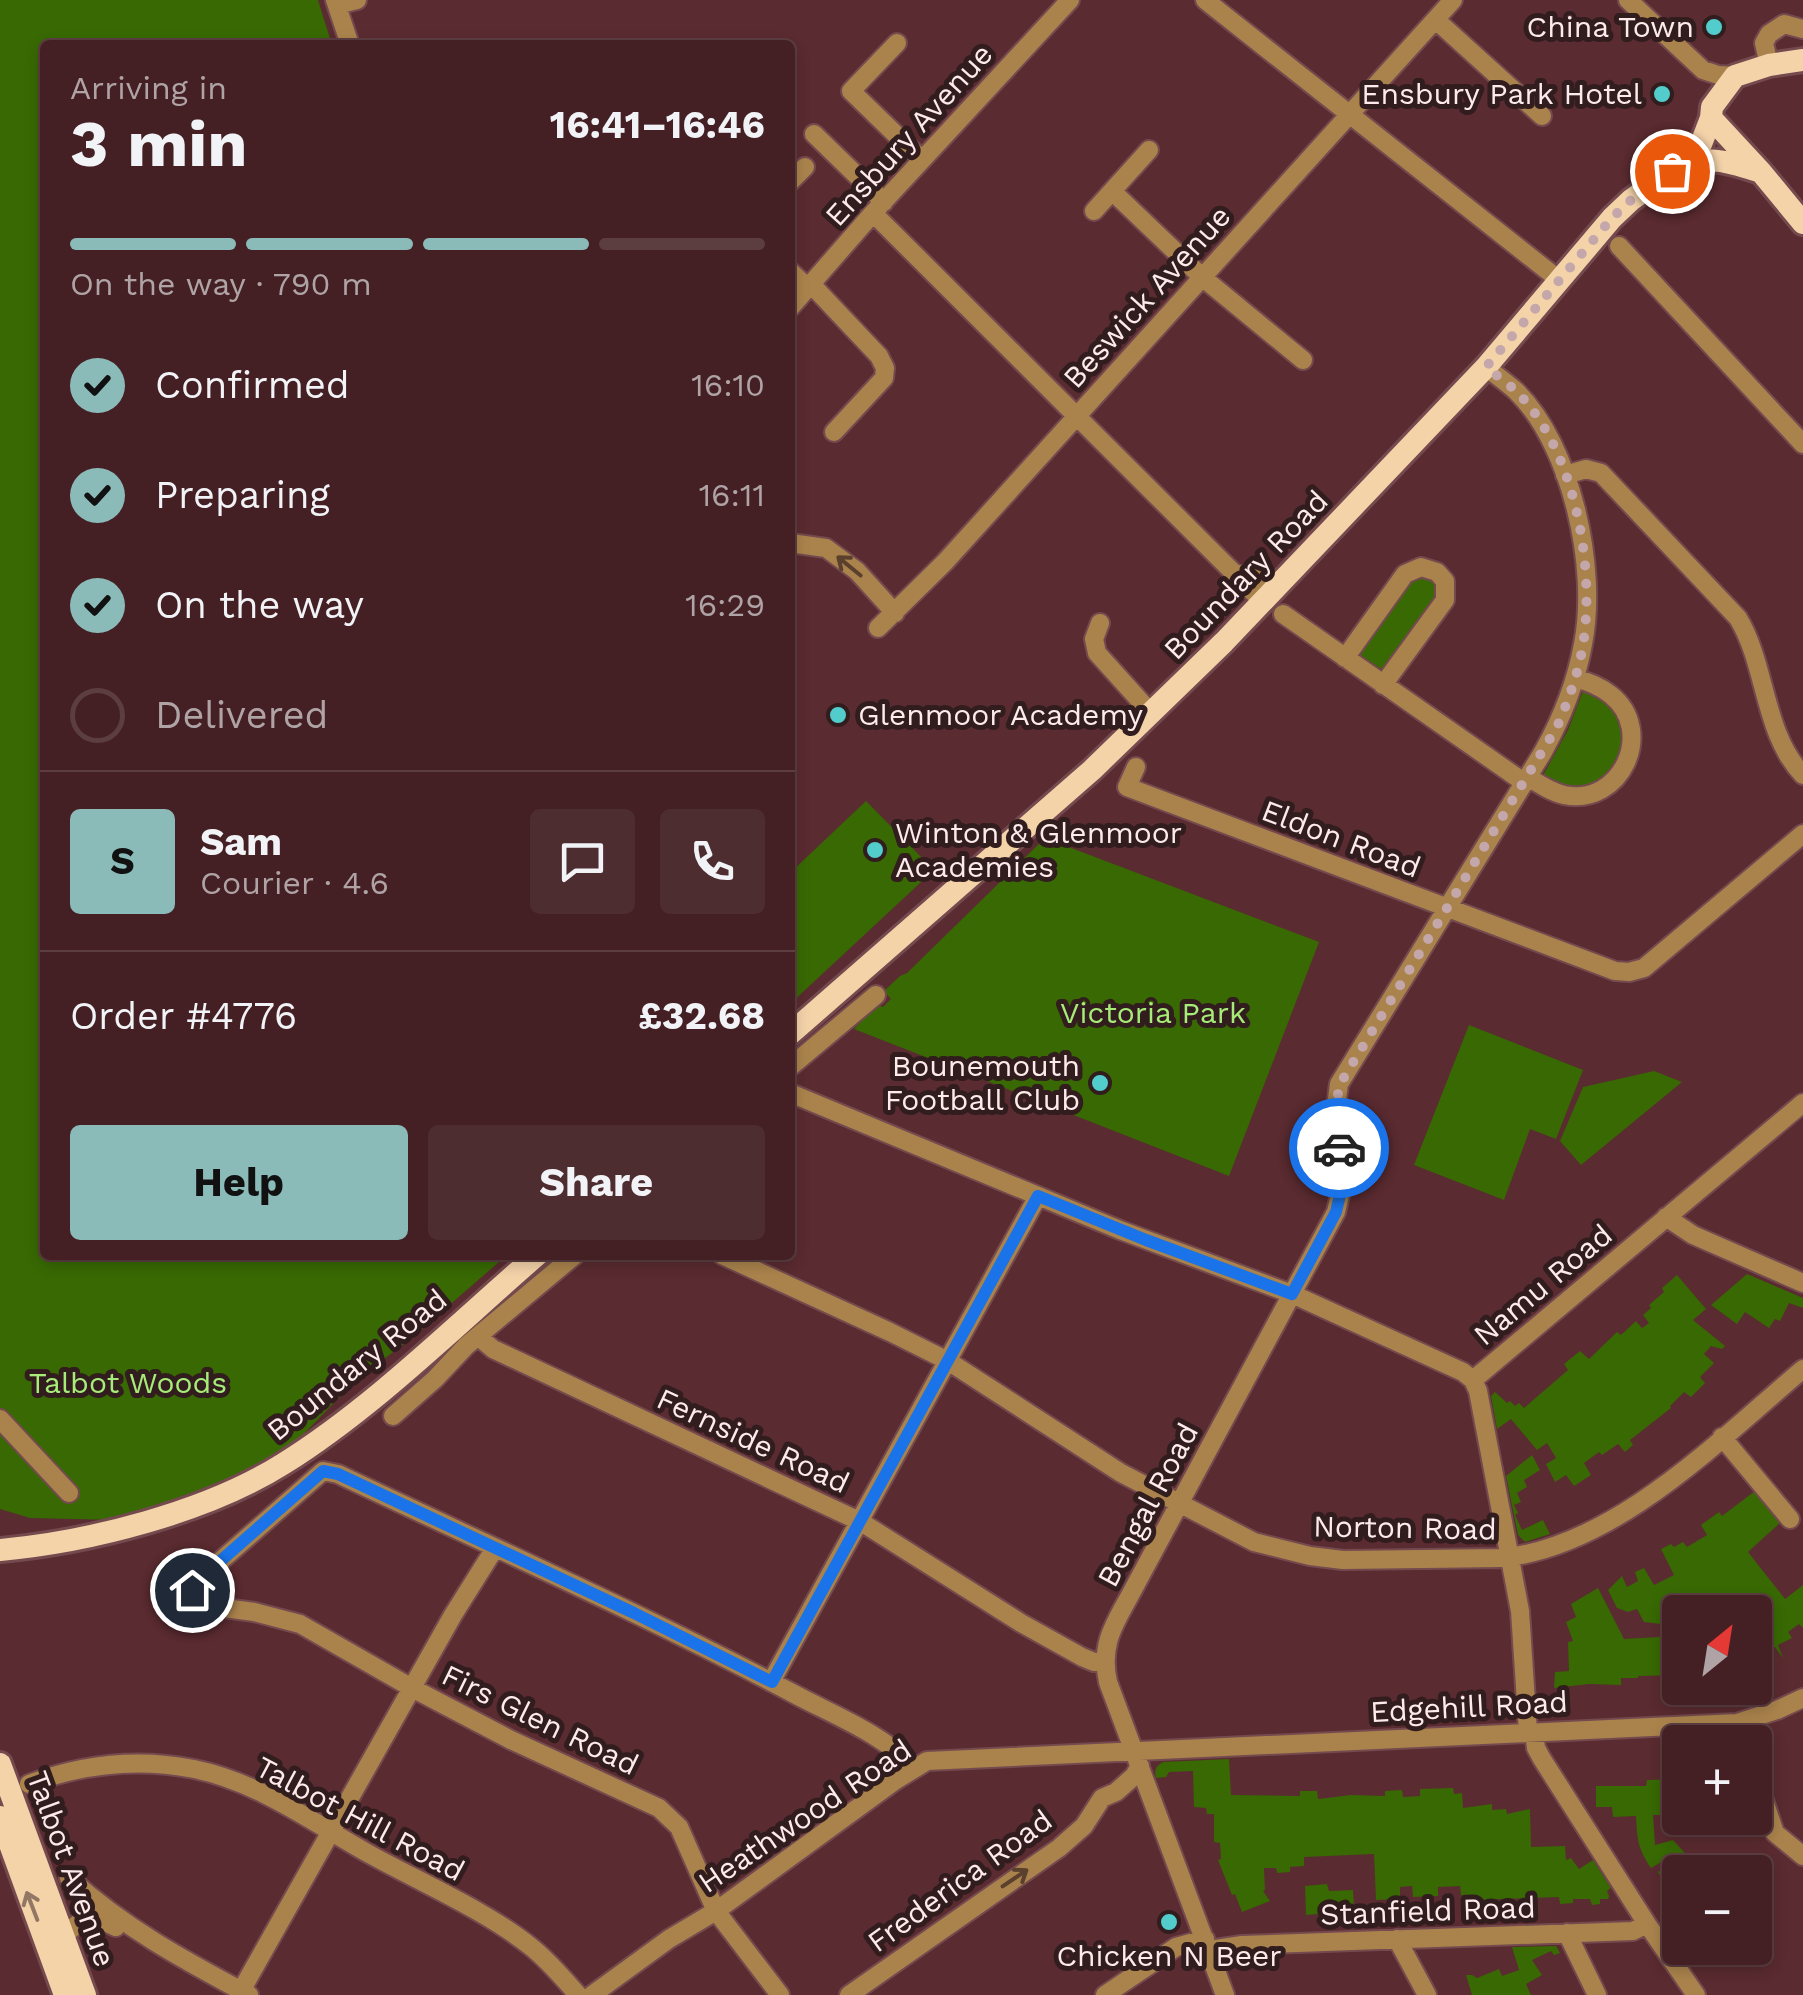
<!DOCTYPE html>
<meta charset="utf-8">
<style>
:root{--surface:#442024;--page:#4e2d31;--text:#f1f3f6;--muted:#afa3a6;--line:#5c3e41;--accent:#8bbbb9}
body{margin:0;font-family:"Work Sans",sans-serif;background:var(--page);color:var(--text);height:100vh;display:flex;flex-direction:column;font-size:38px;white-space:nowrap}
*{box-sizing:border-box;margin:0}
p{font-size:32px;color:var(--muted)}
.icon{flex:none;width:55px;height:55px;fill:none;stroke:currentColor;stroke-width:2;stroke-linecap:round;stroke-linejoin:round}
.map{position:relative;flex:1;overflow:hidden}
.details{position:absolute;left:40px;top:40px;width:755px;height:1220px;display:flex;flex-direction:column;background:var(--surface);border-radius:10px;box-shadow:0 5px 15px #0003,0 0 0 2px var(--line)}
.details>*{flex:none}
.needle{width:65px;rotate:30deg}
.buttons{position:absolute;left:1662px;top:1595px;display:grid;gap:20px}
.buttons a{display:grid;place-items:center;width:110px;height:110px;border-radius:10px;background:var(--surface);box-shadow:0 5px 15px #0003,0 0 0 2px var(--line);font-size:50px}
.pin{position:absolute;display:grid;place-items:center;width:85px;height:85px;color:#fff;margin:-42px;border:5px solid #fff;border-radius:50%;box-shadow:0 2px 10px #0007}
.courier{position:absolute;display:grid;place-items:center;width:100px;height:100px;margin:-50px;border:8px solid #1a73e8;border-radius:50%;background:#fff;color:#222;box-shadow:0 2px 12px #0007}
.summary em{font-style:normal;font-weight:700}
.summary div{display:flex;flex-direction:column-reverse}
.summary{display:flex;align-items:center;justify-content:space-between;height:170px;padding:0 30px}
h1{font-size:65px;font-weight:700;line-height:75px}
.bar{display:grid;grid-template-columns:repeat(4,1fr);gap:15px 10px;align-content:center;height:120px;padding:0 30px}
.bar i{height:12px;border-radius:8px;background:var(--line)}
.bar .current{background:var(--accent)}
.bar p{grid-column:span 4}
.line{display:flex;align-items:center;gap:25px;padding:0 30px;border-top:2px solid var(--line)}
.line div{flex:1}
.round{display:grid;place-items:center;flex:none;width:105px;height:105px;border-radius:10px;background:var(--page)}
ol{padding:0 30px;list-style:none}
li{display:flex;align-items:center;gap:30px;height:110px}
li p{margin-inline-start:auto}
li .icon{padding:10px;border-radius:50%;background:var(--accent);color:#111;stroke-width:4}
li:last-child{color:var(--muted)}
li i{width:55px;height:55px;border:5px solid var(--line);border-radius:50%}
.primary-button{display:flex;gap:20px;margin-top:auto;padding:20px 30px}
.primary-button a{flex:1;height:115px;border-radius:10px;background:var(--accent);color:#111;font-size:40px;font-weight:700;line-height:115px;text-align:center}
.primary-button a+a{background:var(--page);color:var(--text)}
.map>svg:first-child{display:block}
.green{fill:#386903}
.lines{fill:none;stroke-linecap:round;stroke-linejoin:round}
.minor-casing{stroke:#744a4e;stroke-width:22}
.major-casing{stroke:#744a4e;stroke-width:28}
.minor{stroke:#aa834c;stroke-width:18}
.major{stroke:#f4d3a9;stroke-width:22}
.oneway{stroke:#5b402e}
.oneway2{stroke:#927864}
.done{stroke:#c4a7aa;stroke-width:10;stroke-dasharray:0 18}
.route{stroke:#1a73e8;stroke-width:12}
.poi-dot{fill:#52cdcc;stroke:#311c1e;stroke-width:4}
.labels{text-anchor:middle;stroke-width:10;stroke-linejoin:round;paint-order:stroke}
.poi-label{font-size:30px;fill:#fdeaeb;stroke:#311c1e;text-anchor:end}
.street-label{font-size:30px;fill:#fdeaeb;stroke:#311c1e}
.park-label{font-size:30px;fill:#a7ec78;stroke:#311c1e}
</style>
<div class="map">
<svg width="1803" height="1995" viewBox="0 0 1803 1995">
<rect width="100%" height="100%" fill="#5a2b30"/>
<path class="green" d="M0 0H318L332 45H45V1255H507L415 1335 353 1383 296 1442 221 1486 116 1520 30 1518 0 1509Z
M1419 574 1435 577 1441 597 1387 673 1356 652 1404 583Z
M1585 686C1599 694 1613 702 1620 717 1634 749 1612 784 1579 788 1567 790 1552 782 1541 779L1568 730Z
M866 801 934 870 790 1004V873Z
M1045 838 1319 942 1229 1176 854 1029 877 1005 883 1007 891 999 884 991 900 976 907 973Z
M1469 1025 1583 1070 1556 1139 1530 1129 1504 1200 1414 1165Z
M1654 1071 1682 1082 1581 1165 1560 1141 1583 1087Z
M1747 1274 1803 1298V1308L1789 1303 1780 1321 1775 1319 1769 1328 1745 1312 1737 1324 1711 1305Z
M1677 1275 1706 1309 1693 1320 1725 1346 1722 1349 1711 1346 1704 1354 1714 1363 1700 1377 1705 1383 1691 1397 1684 1392 1670 1406 1671 1408 1630 1440 1633 1445 1625 1452 1618 1444 1602 1455 1599 1452 1584 1463 1591 1475 1574 1486 1566 1475 1555 1482 1546 1464 1556 1458 1547 1443 1537 1450 1511 1419 1497 1429 1491 1396 1495 1392 1507 1403 1510 1401 1515 1406 1519 1403 1524 1408 1568 1370 1564 1364 1580 1351 1589 1359 1617 1332 1621 1335 1636 1321 1642 1328 1649 1323 1643 1315 1651 1308 1649 1305 1664 1292 1662 1288Z
M1532 1455 1540 1470 1524 1480 1527 1487 1517 1493 1521 1502 1514 1505 1518 1513 1515 1515 1522 1530 1543 1520 1550 1534 1525 1542 1518 1535 1506 1476Z
M1755 1491 1781 1522 1748 1552 1785 1599 1803 1585V1628L1799 1624 1788 1632 1792 1638 1778 1645 1783 1658 1775 1647 1764 1652 1767 1659 1759 1662 1761 1668 1756 1670 1755 1612H1680V1675L1638 1676V1678H1621V1685L1589 1684 1554 1688 1555 1672 1569 1671 1568 1642 1573 1641 1566 1622 1576 1617 1571 1604 1598 1588 1624 1639 1661 1637V1624L1644 1622 1637 1609 1628 1612 1617 1608 1608 1590 1622 1576 1627 1587 1638 1581 1635 1572 1644 1568 1654 1585 1674 1575 1661 1549 1671 1544 1674 1547 1683 1542 1687 1547 1707 1535 1701 1525 1719 1512 1722 1516Z
M1229 1759 1231 1795 1300 1796V1791H1317L1318 1799 1351 1795 1385 1796V1791L1402 1790 1403 1797 1420 1796V1789L1453 1788 1454 1794 1462 1793 1463 1808 1492 1804V1810L1506 1809 1507 1814 1530 1809 1531 1847 1565 1846 1566 1860 1571 1858 1579 1869 1593 1860 1611 1888 1607 1891 1609 1896 1608 1899H1600V1904L1592 1905 1590 1899H1573V1903L1560 1904 1559 1897 1472 1900 1471 1895H1461L1460 1886 1438 1887V1896L1413 1897 1412 1886 1400 1887V1899L1376 1900 1374 1854 1304 1857V1866L1290 1867V1872L1277 1873 1276 1868H1264L1265 1890 1263 1891 1270 1901 1242 1912 1235 1894 1232 1895 1218 1860 1221 1859 1220 1843 1214 1842V1814H1207L1206 1808 1194 1807 1193 1771 1169 1772 1166 1777 1156 1778C1154 1770 1156 1766 1163 1762Z
M1680 1779V1818H1726L1664 1821V1815H1653L1655 1845 1673 1840 1702 1872H1680V1897L1668 1878 1663 1881 1658 1872 1666 1866 1663 1861 1651 1868C1638 1849 1637 1839 1636 1816L1613 1817 1612 1807H1596V1786H1646L1647 1780Z
M1327 1884 1329 1891 1353 1890 1354 1906 1333 1907V1913L1306 1915 1305 1886Z
M1556 1946 1560 1953 1554 1955 1551 1951 1532 1960 1542 1975 1526 1984 1531 1995H1472L1466 1975H1472L1477 1978 1499 1969 1502 1976 1519 1970 1512 1947Z"/>
<g class="lines">
<defs>
<path id="minor" d="M335 0 350 45
M1205 0 1558 279
M1628 0 1703 70 1718 75 1735 76
M337 5 357 0
M1436 20 1542 116
M897 43 851 91 922 160
M1769 65 1764 43 1769 34 1784 24 1803 29
M814 134 884 202
M790 182 805 167
M1112 191 1202 277 1303 360
M1094 211 1149 150
M873 213 1263 602
M1619 246 1803 444
M790 271 808 288
M811 284 879 356 885 368 884 378 834 432
M790 308 873 213 1070 0
M1565 475 1586 469 1601 473 1738 618C1767 666 1763 733 1803 775
M790 543 826 548 857 571 895 613
M1233 573 1283 582
M1283 614 1525 783
M1100 623 1094 639 1097 653 1151 713
M878 628 945 562 1453 0
M1345 658 1405 574 1421 567 1437 572 1445 581V600L1383 685
M1136 767 1127 787 1615 971 1629 972 1644 968 1803 834
M1528 777C1539 784 1551 792 1564 795 1621 807 1656 731 1611 695 1600 686 1588 682 1575 678
M790 1067 876 995
M790 1093 1120 1230 1292 1294 1463 1372 1473 1380 1803 1103
M1666 1217 1693 1235 1803 1283
M722 1255 890 1332 948 1361 1121 1473 1254 1542 1310 1556 1343 1560 1501 1558C1615 1547 1719 1440 1803 1369
M479 1337 493 1349 861 1522 1021 1623 1082 1657 1094 1662H1104
M1473 1380 1478 1391 1520 1611 1528 1732
M393 1416 435 1379 466 1346 575 1255
M0 1419 69 1493
M1722 1437 1790 1519
M168 1587 203 1605 254 1612 300 1624 412 1688 511 1740 659 1808 679 1827 716 1911 780 1995
M190 1600 192 1590 201 1578 323 1471 338 1474C492 1547 648 1616 798 1696 832 1714 891 1738 913 1769
M771 1682 1038 1196
M1737 1723 1744 1742
M1534 1732 1536 1748 1542 1759 1647 1924 1696 1995
M1755 1774 1775 1833 1803 1856
M29 1784C82 1764 139 1758 194 1769 259 1782 315 1824 371 1855 422 1883 486 1911 530 1946 548 1960 563 1978 578 1995
M69 1878C126 1929 182 1959 249 1995
M1567 1933 1597 1995
M64 1935 86 1917H95L116 1927
M1397 1939 1427 1995
M1209 1950 1242 1945 1633 1931 1647 1924
M241 1991 453 1615 495 1548
M592 1995 669 1939 716 1911 896 1780 927 1761 1737 1723 1777 1710 1803 1698
M849 1995 1059 1848 1084 1826 1102 1798 1116 1792 1134 1776 1140 1766
M1105 1995 1176 1947 1205 1939
M1225 1995 1108 1682C1099 1641 1117 1621 1135 1586L1336 1212 1340 1195 1337 1099 1339 1084 1543 752C1562 718 1576 683 1583 644 1598 569 1572 446 1516 391 1507 383 1496 375 1486 367"/>
<path id="major" d="M1711 118 1761 172 1803 223
M1678 168C1713 155 1724 161 1758 171
M790 1034 1092 770 1224 642 1486 367 1612 218 1631 200 1672 171 1701 144 1711 118 1712 107 1735 76 1769 65 1803 60
M0 1550C89 1542 207 1512 283 1464 373 1408 456 1325 537 1255
M0 1764 85 1995
M0 1817 65 1995"/>
</defs>
<use href="#minor" class="minor-casing"/>
<use href="#major" class="major-casing"/>
<use href="#minor" class="minor"/>
<use href="#major" class="major"/>
</g>
<defs><path id="oneway-shaft" d="M-6 0H5M1.5-3L5.5 0L1.5 3" fill="none" stroke-width="1.6" stroke-linecap="round" stroke-linejoin="round" transform="scale(2.5)"/></defs>
<g class="oneway">
<use href="#oneway-shaft" transform="translate(849 566) rotate(-141)"/>
<use href="#oneway-shaft" transform="translate(1015 1878) rotate(-34)"/>
</g>
<use class="oneway2" href="#oneway-shaft" transform="translate(32 1906) rotate(-111)"/>
<g class="lines">
<path class="done" d="M1339 1148 1337 1099 1340 1084 1557 727C1569 699 1580 669 1584 638 1594 561 1574 448 1516 391 1507 383 1496 375 1486 367L1612 218 1631 200 1672 171"/>
<path class="route" d="M192 1590 201 1578 323 1471 338 1474 634 1613 772 1682 1038 1196 1146 1240 1292 1294 1336 1212 1340 1195 1339 1148"/>
</g>
<g class="poi-dot">
<circle cx="1714" cy="27" r="10"/>
<circle cx="1662" cy="94" r="10"/>
<circle cx="838" cy="715" r="10"/>
<circle cx="875" cy="850" r="10"/>
<circle cx="1100" cy="1083" r="10"/>
<circle cx="1169" cy="1922" r="10"/>
</g>
<g class="labels">
<g class="poi-label">
<text x="1694" y="37">China Town</text>
<text x="1642" y="104">Ensbury Park Hotel</text>
<text x="858" y="725" text-anchor="start">Glenmoor Academy</text>
<text x="895" y="843" text-anchor="start">Winton &amp; Glenmoor<tspan x="895" dy="34">Academies</tspan></text>
<text x="1080" y="1076">Bounemouth<tspan x="1080" dy="34">Football Club</tspan></text>
<text x="1169" y="1966" text-anchor="middle">Chicken N Beer</text>
</g>
<g class="street-label">
<text transform="translate(909 135) rotate(-48)" y="10">Ensbury Avenue</text>
<text transform="translate(1147 297) rotate(-48)" y="10">Beswick Avenue</text>
<text transform="translate(1246 575) rotate(-46)" y="10">Boundary Road</text>
<text transform="translate(1341 839) rotate(21)" y="10">Eldon Road</text>
<text transform="translate(1543 1285) rotate(-40)" y="10">Namu Road</text>
<text transform="translate(357 1365) rotate(-39)" y="10">Boundary Road</text>
<text transform="translate(753 1441) rotate(25)" y="10">Fernside Road</text>
<text transform="translate(1148 1505) rotate(-62)" y="10">Bengal Road</text>
<text transform="translate(1405 1528) rotate(1)" y="10">Norton Road</text>
<text transform="translate(1469 1707) rotate(-3)" y="10">Edgehill Road</text>
<text transform="translate(540 1720) rotate(26)" y="10">Firs Glen Road</text>
<text transform="translate(805 1816) rotate(-34)" y="10">Heathwood Road</text>
<text transform="translate(360 1819) rotate(28)" y="10">Talbot Hill Road</text>
<text transform="translate(71 1869) rotate(70)" y="10">Talbot Avenue</text>
<text transform="translate(960 1881) rotate(-36)" y="10">Frederica Road</text>
<text transform="translate(1428 1911) rotate(-2)" y="10">Stanfield Road</text>
</g>
<g class="park-label">
<text x="1153" y="1023">Victoria Park</text>
<text x="128" y="1393">Talbot Woods</text>
</g>
</g>
</svg>
<div class="buttons">
<a><svg class="needle" viewBox="-14 -14 28 28"><path d="M0-13l5 13h-10z" fill="#e53935"/><path d="M0 13l5-13h-10z" fill="#afa3a6"/></svg></a>
<a>+</a>
<a>−</a>
</div>
<div class="pin" style="left:1672px;top:171px;background:#ea580c"><svg class="icon" aria-label="bag" viewBox="0 0 24 24"><path d="M5 8h14l-1 12H6zM9 8a3 3 0 0 1 6 0"/></svg></div>
<div class="pin" style="left:192px;top:1590px;background:#1f2937"><svg class="icon" aria-label="home" viewBox="0 0 24 24"><path d="M3 11l9-7 9 7M6 9v11h12V9"/></svg></div>
<div class="courier" style="left:1339px;top:1148px"><svg class="icon" aria-label="car" viewBox="0 0 24 24"><path d="M5 17H2v-5l4-1 3-4h7l3 4 3 1v5h-3M9 17h6M6 11h13"/><circle cx="7" cy="17" r="2"/><circle cx="17" cy="17" r="2"/></svg></div>
<section class="details">
<div class="summary"><div><h1>3 min</h1><p>Arriving in</p></div><em>16:41–16:46</em></div>
<div class="bar"><i class="current"></i><i class="current"></i><i class="current"></i><i></i><p>On the way · 790 m</p></div>
<ol>
<li><svg class="icon" aria-label="check" viewBox="0 0 24 24"><path d="M5 12l5 5 9-10"/></svg>Confirmed<p>16:10</p></li>
<li><svg class="icon" aria-label="check" viewBox="0 0 24 24"><path d="M5 12l5 5 9-10"/></svg>Preparing<p>16:11</p></li>
<li><svg class="icon" aria-label="check" viewBox="0 0 24 24"><path d="M5 12l5 5 9-10"/></svg>On the way<p>16:29</p></li>
<li><i></i>Delivered</li>
</ol>
<div class="line" style="height:180px"><b class="round" style="background:var(--accent);color:#111">S</b><div><b>Sam</b><p>Courier · 4.6</p></div><a class="round"><svg class="icon" aria-label="chat" viewBox="0 0 24 24"><path d="M4 5h16v11H9l-5 4z"/></svg></a><a class="round"><svg class="icon" aria-label="phone" viewBox="0 0 24 24"><path d="M5 4h4l2 5-3 2q2 4 5 5l2-3 5 2v4C11 20 4 13 5 4z"/></svg></a></div>
<div class="line" style="height:130px"><div>Order #4776</div><b>£32.68</b></div>
<div class="primary-button"><a>Help</a><a>Share</a></div>
</section>
</div>
